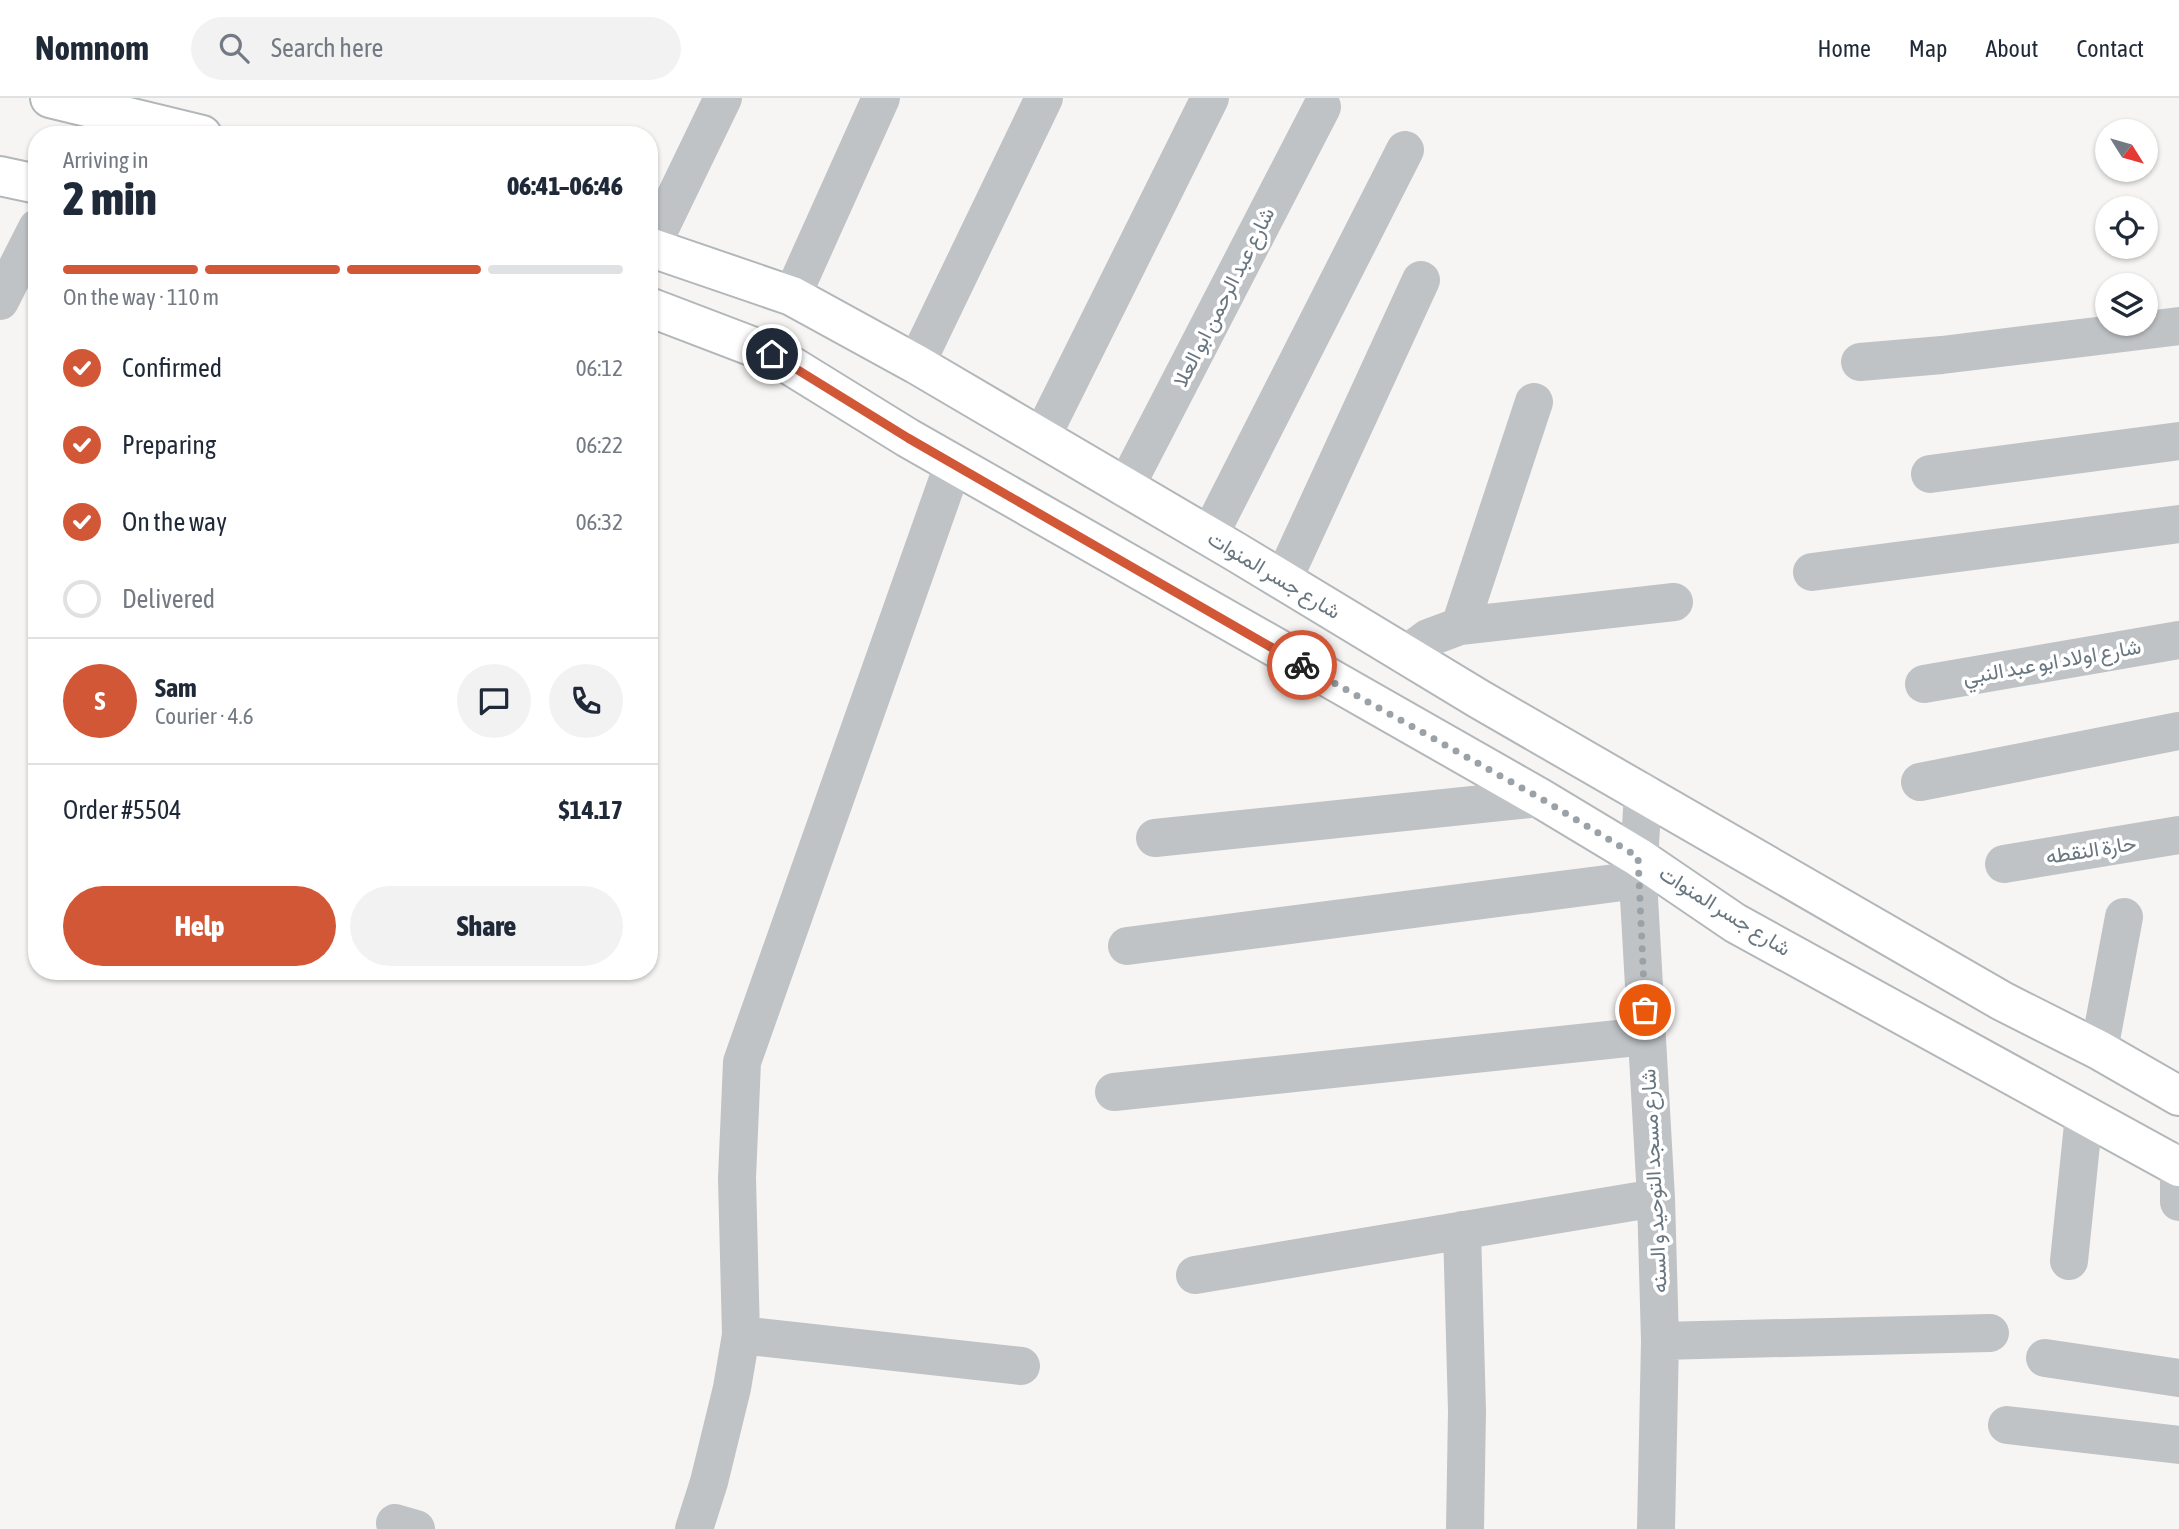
<!DOCTYPE html>
<meta charset="utf-8">
<style>
:root{--surface:#fff;--page:#f2f2f3;--text:#1f2937;--muted:#747a83;--line:#e0e1e3;--accent:#d15737}
body{margin:0;font-family:"Asap Condensed",Vazirmatn,sans-serif;background:var(--page);color:var(--text);height:100vh;display:flex;flex-direction:column;font-size:26px;white-space:nowrap}
*{box-sizing:border-box;margin:0}
p{font-size:23px;color:var(--muted)}
.icon{flex:none;width:38px;height:38px;fill:none;stroke:currentColor;stroke-width:2;stroke-linecap:round;stroke-linejoin:round}
.map{position:relative;flex:1;overflow:hidden}
.panel{position:absolute;left:28px;top:28px;width:630px;height:854px;display:flex;flex-direction:column;background:var(--surface);border-radius:28px;box-shadow:0 2px 5px #0004}
.panel>*{flex:none}
.needle{width:46px;rotate:127deg}
.fabs{position:absolute;left:2095px;top:21px;display:grid;gap:14px}
.fabs a{display:grid;place-items:center;width:63px;height:63px;border-radius:50%;background:var(--surface);box-shadow:0 2px 5px #0004;font-size:35px}
.pin{position:absolute;display:grid;place-items:center;width:60px;height:60px;color:#fff;margin:-30px;border:4px solid #fff;border-radius:50%;box-shadow:0 2px 7px #0007}
.courier{position:absolute;display:grid;place-items:center;width:70px;height:70px;margin:-35px;border:5px solid #d15737;border-radius:50%;background:#fff;color:#222;box-shadow:0 2px 9px #0007}
.headline em{font-style:normal;font-weight:800}
.headline div{display:flex;flex-direction:column-reverse}
.headline{display:flex;align-items:center;justify-content:space-between;height:119px;padding:0 35px}
h1{font-size:46px;font-weight:800;line-height:52px}
.bar{display:grid;grid-template-columns:repeat(4,1fr);gap:10px 7px;align-content:center;height:84px;padding:0 35px}
.bar i{height:9px;border-radius:5px;background:var(--line)}
.bar .on{background:var(--accent)}
.bar p{grid-column:span 4}
.line{display:flex;align-items:center;gap:18px;padding:0 35px;border-top:2px solid var(--line)}
.line div{flex:1}
.round{display:grid;place-items:center;flex:none;width:74px;height:74px;border-radius:37px;background:var(--page)}
ol{padding:0 35px;list-style:none}
li{display:flex;align-items:center;gap:21px;height:77px}
li p{margin-inline-start:auto}
li .icon{padding:7px;border-radius:50%;background:var(--accent);color:#fff;stroke-width:4}
li:last-child{color:var(--muted)}
li i{width:38px;height:38px;border:4px solid var(--line);border-radius:50%}
.primary-button{display:flex;gap:14px;margin-top:auto;padding:14px 35px}
.primary-button a{flex:1;height:80px;border-radius:42px;background:var(--accent);color:#fff;font-size:28px;font-weight:800;line-height:80px;text-align:center}
.primary-button a+a{background:var(--page);color:var(--text)}
header{display:flex;align-items:center;gap:42px;box-sizing:border-box;height:98px;padding:0 35px;background:var(--surface);border-bottom:2px solid var(--line)}
header strong{font-size:33px}
nav{display:flex;gap:38px;margin-inline-start:auto;font-size:24px}
.search{width:490px;height:63px;background:var(--page);display:flex;align-items:center;gap:18px;box-sizing:border-box;padding:0 24px;border-radius:38px;color:var(--muted);font-size:26px}
.map>svg:first-child{display:block}
.lines{fill:none;stroke-linecap:round;stroke-linejoin:round}
.secondary-casing{stroke:#b2b7ba;stroke-width:42}
.street{stroke:#bfc3c6;stroke-width:38}
.secondary{stroke:#fff;stroke-width:38}
.done{stroke:#9aa2a8;stroke-width:7;stroke-dasharray:0 12.6}
.route{stroke:#d15737;stroke-width:9}
.labels{text-anchor:middle;stroke-width:7;stroke-linejoin:round;paint-order:stroke}
.street-label{font-size:21px;fill:#687680;stroke:#fff}
</style>
<header>
<strong>Nomnom</strong>
<div class="search"><svg class="icon" aria-label="search" viewBox="0 0 24 24"><circle cx="10" cy="10" r="6"/><path d="M15 15l6 6"/></svg>Search here</div>
<nav><a>Home</a><a>Map</a><a>About</a><a>Contact</a></nav>
</header>
<div class="map">
<svg width="2179" height="1431" viewBox="0 0 2179 1431">
<rect width="100%" height="100%" fill="#f6f5f3"/>
<g class="lines">
<defs>
<path id="secondary" d="M50 0 202 37
M0 78 37 86
M649 149 792 198 916 266 1236 454 1479 601 2002 903 2099 952 2179 998
M649 209 772 256 908 340 1540 700 1638 759 1735 825 2179 1069"/>
</defs>
<use href="#secondary" class="secondary-casing"/>
<path class="street" d="M651 149 723 0
M792 198 881 0
M0 203 37 130
M1860 264 1942 257 2179 228
M916 266 1044 0
M1041 340 1210 0
M1930 376 2179 343
M1125 390 1322 9
M1209 438 1405 52
M1812 474 2179 426
M1283 482 1421 182
M1460 528 1534 304
M1405 557 1428 540 1460 528 1674 504
M1924 586 2179 542
M1920 684 2179 633
M1643 694 1638 782 1656 1100 1660 1243 1656 1431
M1155 740 1540 700
M2004 766 2179 737
M1127 848 1638 782
M2099 952 2124 819
M1114 994 1646 938
M2179 1064V1104
M1462 1132 1467 1313 1465 1431
M2069 1163 2084 1017
M1195 1177 1656 1100
M741 1237 1021 1268
M1660 1243 1990 1235
M2045 1260 2179 1280
M2007 1327 2179 1347
M395 1425 416 1431
M694 1431 709 1384 732 1290 741 1237 737 1080 742 964 953 367"/>
<use href="#secondary" class="secondary"/>
</g>
<g class="lines">
<path class="done" d="M1302 567 1540 700 1638 759 1645 912"/>
<path class="route" d="M772 256 908 340 1302 567"/>
</g>
<g class="labels">
<g class="street-label">
<text transform="translate(1224 199) rotate(-63)" y="7">شارع عبد الرحمن ابو العلا</text>
<text transform="translate(1274 477) rotate(31)" y="7">شارع جسر المنوات</text>
<text transform="translate(2052 564) rotate(-10)" y="7">شارع اولاد ابو عبد النبي</text>
<text transform="translate(2091 752) rotate(-9)" y="7">حارة النقطه</text>
<text transform="translate(1725 813) rotate(32)" y="7">شارع جسر المنوات</text>
<text transform="translate(1654 1083) rotate(-93)" y="7">شارع مسجد التوحيد و السنه</text>
</g>
</g>
</svg>
<div class="fabs">
<a><svg class="needle" viewBox="-14 -14 28 28"><path d="M0-13l5 13h-10z" fill="#e53935"/><path d="M0 13l5-13h-10z" fill="#747a83"/></svg></a>
<a><svg class="icon" aria-label="locate" viewBox="0 0 24 24"><circle cx="12" cy="12" r="6"/><path d="M12 2v4M12 18v4M2 12h4M18 12h4"/></svg></a>
<a><svg class="icon" aria-label="layers" viewBox="0 0 24 24"><path d="M12 4l9 5-9 5-9-5zM3 14l9 5 9-5"/></svg></a>
</div>
<div class="pin" style="left:1645px;top:912px;background:#ea580c"><svg class="icon" aria-label="bag" viewBox="0 0 24 24"><path d="M5 8h14l-1 12H6zM9 8a3 3 0 0 1 6 0"/></svg></div>
<div class="pin" style="left:772px;top:256px;background:#1f2937"><svg class="icon" aria-label="home" viewBox="0 0 24 24"><path d="M3 11l9-7 9 7M6 9v11h12V9"/></svg></div>
<div class="courier" style="left:1302px;top:567px"><svg class="icon" aria-label="bike" viewBox="0 0 24 24"><circle cx="6" cy="16" r="4"/><circle cx="18" cy="16" r="4"/><path d="M6 16l4-8h5l3 8M10 8l3 8H6M13 5h3"/></svg></div>
<section class="panel">
<div class="headline"><div><h1>2 min</h1><p>Arriving in</p></div><em>06:41–06:46</em></div>
<div class="bar"><i class="on"></i><i class="on"></i><i class="on"></i><i></i><p>On the way · 110 m</p></div>
<ol>
<li><svg class="icon" aria-label="check" viewBox="0 0 24 24"><path d="M5 12l5 5 9-10"/></svg>Confirmed<p>06:12</p></li>
<li><svg class="icon" aria-label="check" viewBox="0 0 24 24"><path d="M5 12l5 5 9-10"/></svg>Preparing<p>06:22</p></li>
<li><svg class="icon" aria-label="check" viewBox="0 0 24 24"><path d="M5 12l5 5 9-10"/></svg>On the way<p>06:32</p></li>
<li><i></i>Delivered</li>
</ol>
<div class="line" style="height:126px"><b class="round" style="background:var(--accent);color:#fff">S</b><div><b>Sam</b><p>Courier · 4.6</p></div><a class="round"><svg class="icon" aria-label="chat" viewBox="0 0 24 24"><path d="M4 5h16v11H9l-5 4z"/></svg></a><a class="round"><svg class="icon" aria-label="phone" viewBox="0 0 24 24"><path d="M5 4h4l2 5-3 2q2 4 5 5l2-3 5 2v4C11 20 4 13 5 4z"/></svg></a></div>
<div class="line" style="height:91px"><div>Order #5504</div><b>$14.17</b></div>
<div class="primary-button"><a>Help</a><a>Share</a></div>
</section>
</div>
